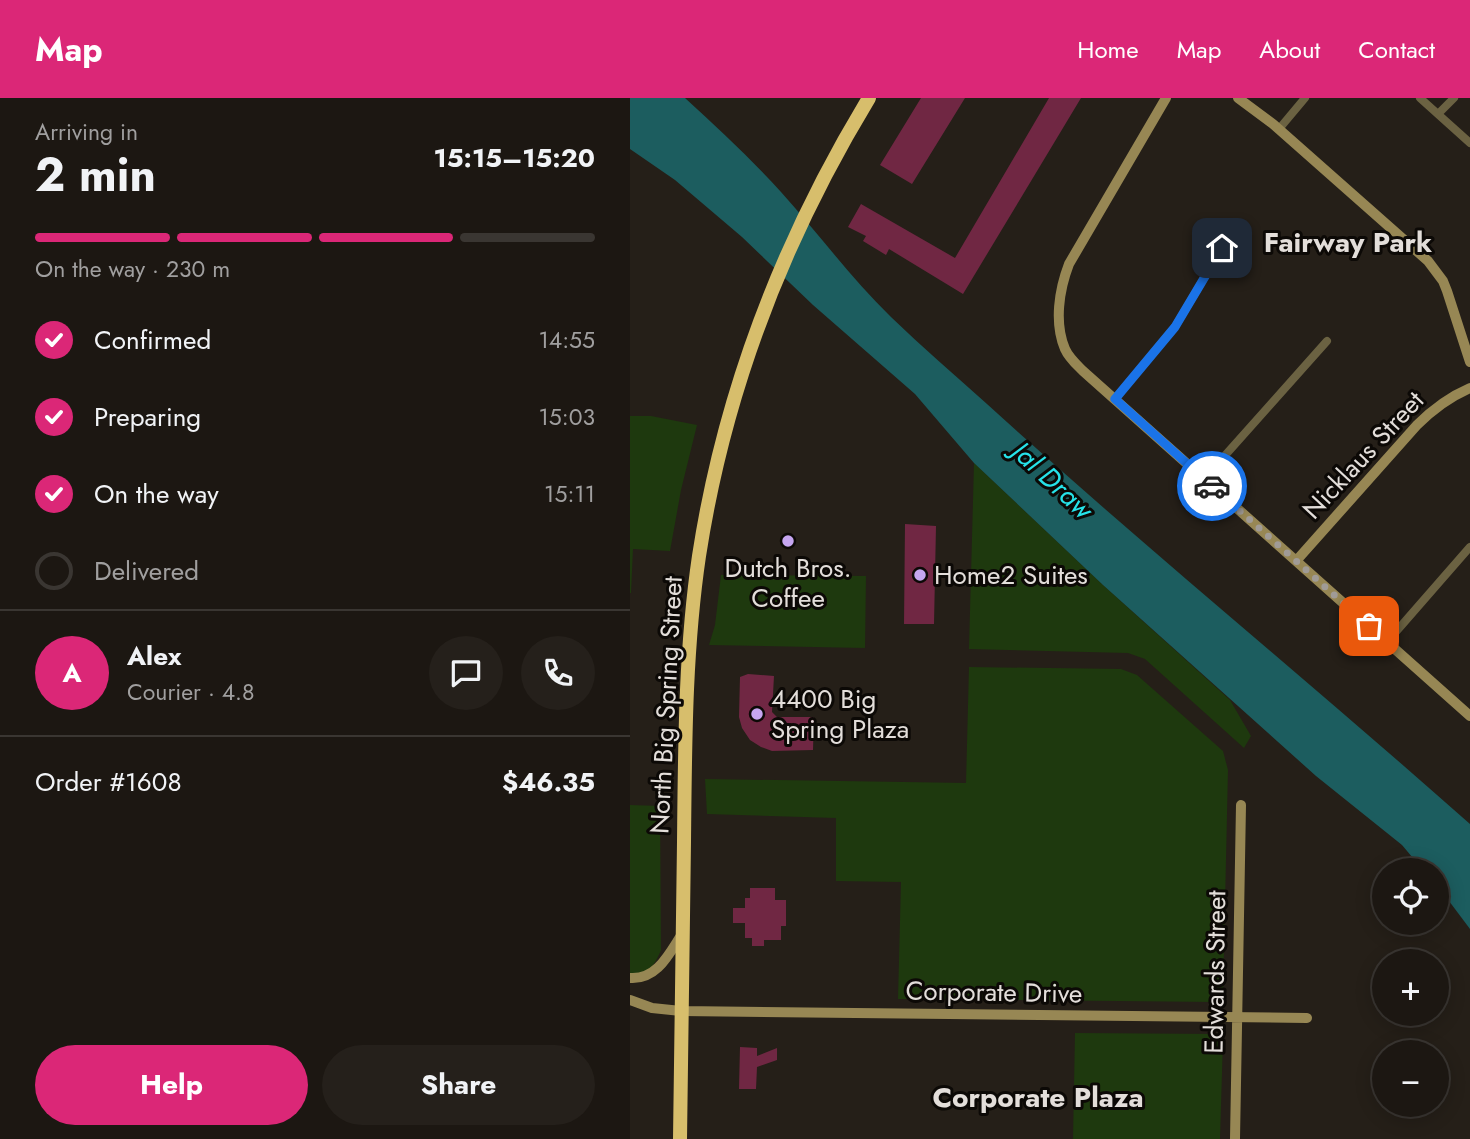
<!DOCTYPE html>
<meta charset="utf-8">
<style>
:root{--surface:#1c1712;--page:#25201b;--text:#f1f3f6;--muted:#a09f9f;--line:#3a3632;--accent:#db2777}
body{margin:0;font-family:Jost,sans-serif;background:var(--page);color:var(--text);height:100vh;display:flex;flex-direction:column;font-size:26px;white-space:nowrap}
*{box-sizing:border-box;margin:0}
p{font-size:23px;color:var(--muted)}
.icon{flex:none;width:38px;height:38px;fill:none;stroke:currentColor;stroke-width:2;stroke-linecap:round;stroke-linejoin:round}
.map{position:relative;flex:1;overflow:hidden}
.sheet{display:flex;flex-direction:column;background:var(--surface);width:630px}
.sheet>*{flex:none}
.controls{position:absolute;left:742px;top:760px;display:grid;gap:14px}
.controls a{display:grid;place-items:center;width:77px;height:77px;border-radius:50%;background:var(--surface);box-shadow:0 4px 18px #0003,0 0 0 2px var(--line);font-size:35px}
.pin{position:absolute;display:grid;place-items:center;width:60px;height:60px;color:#fff;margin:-30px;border-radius:14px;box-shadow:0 4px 10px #0006}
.courier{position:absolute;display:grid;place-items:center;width:70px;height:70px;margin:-35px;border:5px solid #1a73e8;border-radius:50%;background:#fff;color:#222;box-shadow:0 2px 9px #0007}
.overview em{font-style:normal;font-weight:700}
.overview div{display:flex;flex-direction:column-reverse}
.overview{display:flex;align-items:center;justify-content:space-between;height:119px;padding:0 35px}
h1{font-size:46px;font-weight:700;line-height:52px}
.bar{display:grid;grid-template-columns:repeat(4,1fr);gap:10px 7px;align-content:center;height:84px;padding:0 35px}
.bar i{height:9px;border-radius:5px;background:var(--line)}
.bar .current{background:var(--accent)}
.bar p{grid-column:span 4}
.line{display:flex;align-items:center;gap:18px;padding:0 35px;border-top:2px solid var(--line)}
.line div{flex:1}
.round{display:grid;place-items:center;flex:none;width:74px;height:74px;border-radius:37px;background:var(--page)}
ol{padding:0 35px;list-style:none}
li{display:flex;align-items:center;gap:21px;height:77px}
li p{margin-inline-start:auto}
li .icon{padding:7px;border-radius:50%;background:var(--accent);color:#fff;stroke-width:4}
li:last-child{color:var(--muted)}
li i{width:38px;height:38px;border:4px solid var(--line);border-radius:50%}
.cta{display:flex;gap:14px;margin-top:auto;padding:14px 35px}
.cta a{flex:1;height:80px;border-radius:42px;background:var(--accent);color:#fff;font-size:28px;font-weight:700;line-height:80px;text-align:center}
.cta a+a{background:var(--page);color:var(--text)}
header{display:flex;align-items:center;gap:42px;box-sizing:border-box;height:98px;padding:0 35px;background:var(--accent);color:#fff}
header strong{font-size:33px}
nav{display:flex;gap:38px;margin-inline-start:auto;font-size:24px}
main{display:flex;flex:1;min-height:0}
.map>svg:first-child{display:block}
.green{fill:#1e390e}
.water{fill:#1c5d5f}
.building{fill:#702743}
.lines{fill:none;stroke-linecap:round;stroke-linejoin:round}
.street{stroke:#6b6242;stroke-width:8}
.secondary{stroke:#978754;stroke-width:10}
.highway{stroke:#d7be6c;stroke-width:14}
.done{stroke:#a09b96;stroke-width:7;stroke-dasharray:0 12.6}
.route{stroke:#1a73e8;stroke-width:9}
.poi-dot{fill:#c6a6f0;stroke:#0c0906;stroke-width:2.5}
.labels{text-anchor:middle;stroke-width:6;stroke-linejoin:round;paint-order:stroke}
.street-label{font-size:26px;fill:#e3deda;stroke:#0c0906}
.poi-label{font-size:26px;fill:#e3deda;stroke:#0c0906;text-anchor:start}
.neighbourhood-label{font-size:28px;font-weight:bold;fill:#e3deda;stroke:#0c0906}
.water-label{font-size:28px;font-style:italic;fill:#26e3e9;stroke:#0c0906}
</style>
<header>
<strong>Map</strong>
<nav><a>Home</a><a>Map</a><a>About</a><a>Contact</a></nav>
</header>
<main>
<section class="sheet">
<div class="overview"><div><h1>2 min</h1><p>Arriving in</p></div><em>15:15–15:20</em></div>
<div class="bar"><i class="current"></i><i class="current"></i><i class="current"></i><i></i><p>On the way · 230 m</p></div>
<ol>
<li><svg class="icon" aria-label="check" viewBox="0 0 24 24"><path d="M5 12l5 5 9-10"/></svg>Confirmed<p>14:55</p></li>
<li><svg class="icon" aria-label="check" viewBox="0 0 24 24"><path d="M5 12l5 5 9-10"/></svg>Preparing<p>15:03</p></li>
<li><svg class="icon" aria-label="check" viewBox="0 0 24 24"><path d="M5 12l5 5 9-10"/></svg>On the way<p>15:11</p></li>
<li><i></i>Delivered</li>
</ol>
<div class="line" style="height:126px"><b class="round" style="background:var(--accent);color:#fff">A</b><div><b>Alex</b><p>Courier · 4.8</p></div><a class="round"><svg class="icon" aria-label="chat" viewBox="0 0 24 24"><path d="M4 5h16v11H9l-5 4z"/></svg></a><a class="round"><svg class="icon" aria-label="phone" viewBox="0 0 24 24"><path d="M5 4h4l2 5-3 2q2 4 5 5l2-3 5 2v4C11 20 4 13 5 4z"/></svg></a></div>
<div class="line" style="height:91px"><div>Order #1608</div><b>$46.35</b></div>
<div class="cta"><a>Help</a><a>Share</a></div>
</section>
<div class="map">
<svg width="840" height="1041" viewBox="0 0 840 1041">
<rect width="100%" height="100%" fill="#251f18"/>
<path class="green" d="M0 318H21L67 327 51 392 40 453 3 451 1 495H0Z
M344 365 473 487 600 602 621 638 614 650 515 561 498 555 339 551Z
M91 477 236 478 235 550 79 547 85 527Z
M339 569 491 571 507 577 593 653 598 672 593 895 586 904 268 901 271 784 206 783V720L77 716 75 681 336 685Z
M0 707 30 708 31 852C25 867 18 878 0 875Z
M445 935 587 936 593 941 590 1041H443Z"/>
<path class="water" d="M0 0H55C88 30 121 61 151 94 188 135 221 180 261 219 292 249 325 277 357 306 515 450 680 584 840 726V831L807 787V772H793L772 747 686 678 473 487 344 365 285 296 183 207 112 139 45 82 0 51Z"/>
<path class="building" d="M291 0H335L282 86 250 67Z
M419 0H451L333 196 259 151 256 157 233 143 236 138 218 129 231 106 325 160Z
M275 426 306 428 304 526H274Z
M118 576 144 578 142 614 147 619H184L183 652 142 653 131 649 120 642 112 630 109 619 110 579Z
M120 790H145V802H156V828H151V842H134V848H122V840H115V825H103V810H115V800H120Z
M110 949 127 950V958L147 950V962L127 969 126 991H109Z"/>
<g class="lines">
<path class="street" d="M790 0 840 45
M808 16 824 0
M649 31 675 0
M485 301 545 229 592 150
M574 381 697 243
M757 544 840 449"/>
<path class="secondary" d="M536 0 439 166C429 192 424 225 435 251 439 260 446 266 453 273L840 618
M608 0 643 26 798 163 813 183 817 193 840 264
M666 463 787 327C803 311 819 299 840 290
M0 880C27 882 39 856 52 836
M0 902 22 910 51 913 677 920
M605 1041 611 707"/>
<path class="highway" d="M50 1041C51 942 52 843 54 744 55 648 55 553 69 458 94 295 154 140 239 0"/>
</g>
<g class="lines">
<path class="done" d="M582 388 739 528"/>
<path class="route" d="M582 388 485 301 545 229 592 150"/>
</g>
<g class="poi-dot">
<circle cx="158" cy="443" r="7"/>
<circle cx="290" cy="477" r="7"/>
<circle cx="127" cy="616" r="7"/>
</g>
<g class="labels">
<g class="street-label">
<text transform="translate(733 357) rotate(-47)" y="9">Nicklaus Street</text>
<text transform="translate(36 607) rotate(-87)" y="9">North Big Spring Street</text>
<text transform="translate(585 874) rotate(-89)" y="9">Edwards Street</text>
<text transform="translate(364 894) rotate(1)" y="9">Corporate Drive</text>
</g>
<g class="poi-label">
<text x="158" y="479" text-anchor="middle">Dutch Bros.<tspan x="158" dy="30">Coffee</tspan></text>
<text x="304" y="486">Home2 Suites</text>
<text x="141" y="610">4400 Big<tspan x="141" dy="30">Spring Plaza</tspan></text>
</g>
<g class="neighbourhood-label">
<text x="718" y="154">Fairway Park</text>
<text x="408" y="1009">Corporate Plaza</text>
</g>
<g class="water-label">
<text transform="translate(423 382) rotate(43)" y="10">Jal Draw</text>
</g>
</g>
</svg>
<div class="controls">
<a><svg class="icon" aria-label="locate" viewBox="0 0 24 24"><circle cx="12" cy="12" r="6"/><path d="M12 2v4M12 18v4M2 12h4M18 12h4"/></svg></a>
<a>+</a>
<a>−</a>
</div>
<div class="pin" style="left:739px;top:528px;background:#ea580c"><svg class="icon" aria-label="bag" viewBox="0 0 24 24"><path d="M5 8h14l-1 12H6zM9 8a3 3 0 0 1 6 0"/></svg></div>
<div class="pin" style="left:592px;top:150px;background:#1f2937"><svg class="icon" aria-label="home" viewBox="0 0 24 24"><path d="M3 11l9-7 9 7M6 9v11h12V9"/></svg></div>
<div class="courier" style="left:582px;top:388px"><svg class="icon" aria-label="car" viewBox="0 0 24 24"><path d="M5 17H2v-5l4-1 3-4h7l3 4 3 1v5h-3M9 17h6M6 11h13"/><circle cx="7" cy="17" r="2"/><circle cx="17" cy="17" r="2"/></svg></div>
</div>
</main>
